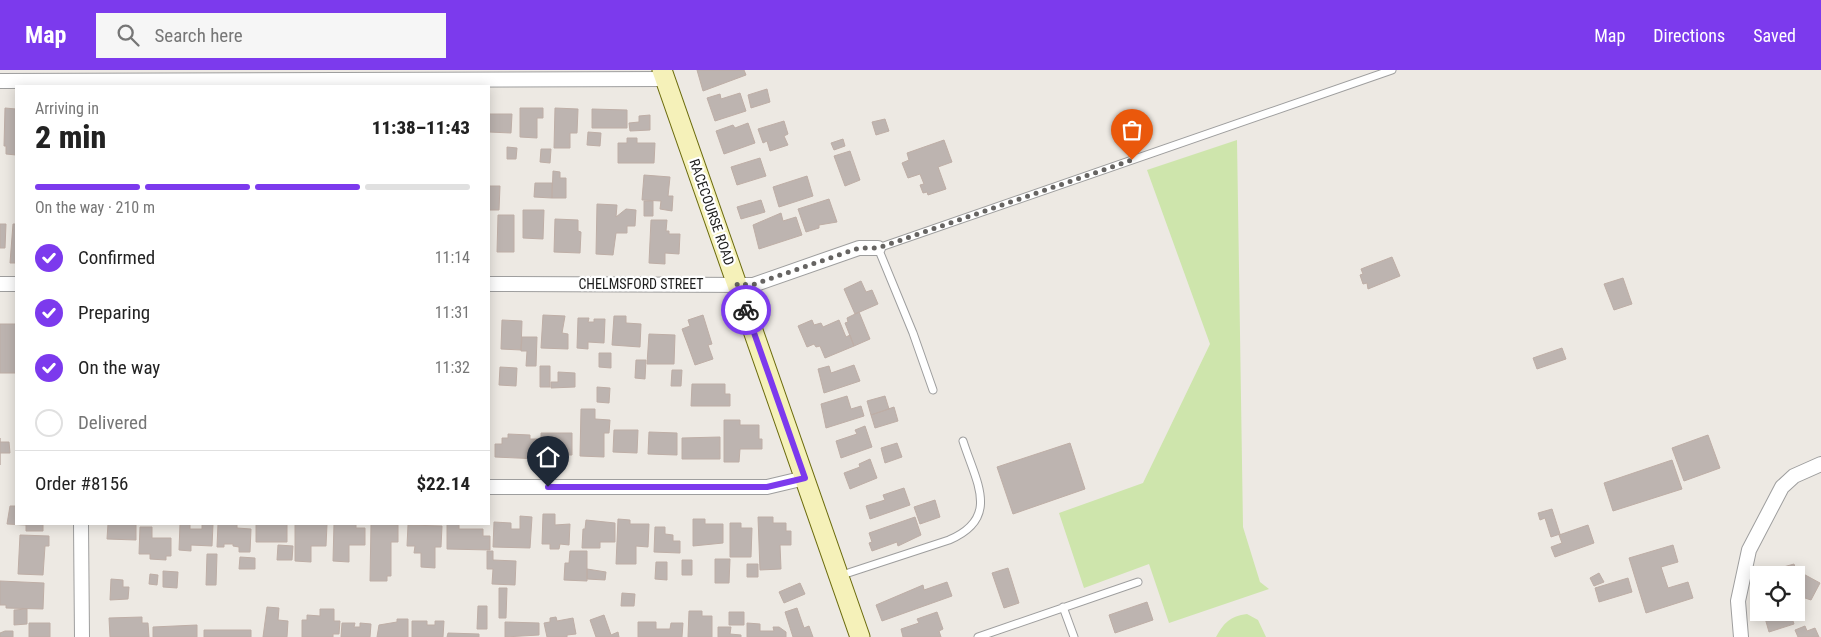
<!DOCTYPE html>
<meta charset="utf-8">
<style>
:root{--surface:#fff;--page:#f6f6f6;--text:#222;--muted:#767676;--line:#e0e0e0;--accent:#7c3aed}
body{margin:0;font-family:"Roboto Condensed",sans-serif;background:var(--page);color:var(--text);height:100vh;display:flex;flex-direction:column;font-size:19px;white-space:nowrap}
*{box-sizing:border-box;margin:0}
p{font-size:16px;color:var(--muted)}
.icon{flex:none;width:28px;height:28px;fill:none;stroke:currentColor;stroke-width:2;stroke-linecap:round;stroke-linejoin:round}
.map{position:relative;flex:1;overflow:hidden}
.side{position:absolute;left:15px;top:15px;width:475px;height:440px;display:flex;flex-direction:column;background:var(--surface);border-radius:0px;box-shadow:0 2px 12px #0003}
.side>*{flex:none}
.controls{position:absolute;left:1750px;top:496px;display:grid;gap:10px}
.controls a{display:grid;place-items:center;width:55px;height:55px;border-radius:0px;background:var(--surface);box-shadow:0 2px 12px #0003;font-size:25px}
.pin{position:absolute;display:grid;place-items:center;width:42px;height:42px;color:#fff;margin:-51px -21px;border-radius:50% 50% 50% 0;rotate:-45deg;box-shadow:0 0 5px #0007}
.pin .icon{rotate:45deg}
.courier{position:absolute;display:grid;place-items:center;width:50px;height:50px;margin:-25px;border:4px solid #7c3aed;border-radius:50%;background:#fff;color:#222;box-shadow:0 1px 6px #0007}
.overview em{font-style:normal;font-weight:800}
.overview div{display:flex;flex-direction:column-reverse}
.overview{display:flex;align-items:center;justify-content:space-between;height:85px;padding:0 20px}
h1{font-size:32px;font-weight:800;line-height:38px}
.bar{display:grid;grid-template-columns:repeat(4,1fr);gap:8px 5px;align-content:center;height:60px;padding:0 20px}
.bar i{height:6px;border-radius:4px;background:var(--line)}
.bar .active{background:var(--accent)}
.bar p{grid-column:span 4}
.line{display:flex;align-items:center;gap:12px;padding:0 20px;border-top:1px solid var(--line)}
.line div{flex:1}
ol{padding:0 20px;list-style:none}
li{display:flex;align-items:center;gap:15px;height:55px}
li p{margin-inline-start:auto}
li .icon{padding:5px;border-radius:50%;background:var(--accent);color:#fff;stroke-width:4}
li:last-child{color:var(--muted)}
li i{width:28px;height:28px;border:2px solid var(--line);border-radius:50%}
header{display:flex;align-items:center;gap:30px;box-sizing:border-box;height:70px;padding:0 25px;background:var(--accent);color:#fff}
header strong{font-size:24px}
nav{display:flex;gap:28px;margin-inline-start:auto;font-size:18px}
.search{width:350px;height:45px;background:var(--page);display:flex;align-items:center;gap:12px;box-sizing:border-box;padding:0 18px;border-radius:0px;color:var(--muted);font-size:19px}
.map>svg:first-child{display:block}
.grass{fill:#cee5ac}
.building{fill:#bdb4b0;stroke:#beaea6}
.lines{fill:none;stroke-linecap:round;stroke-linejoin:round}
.lane-casing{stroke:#9e9e9e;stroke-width:9}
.street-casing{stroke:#9e9e9e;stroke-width:16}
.secondary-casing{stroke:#6b6b0c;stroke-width:21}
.lane{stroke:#fff;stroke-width:7}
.street{stroke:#fff;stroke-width:14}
.secondary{stroke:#f5f1b9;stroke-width:19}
.done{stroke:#666462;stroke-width:5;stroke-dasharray:0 9}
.route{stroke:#7c3aed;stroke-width:6}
.labels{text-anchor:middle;stroke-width:4.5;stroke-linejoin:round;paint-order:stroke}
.street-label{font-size:14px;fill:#1d1d1d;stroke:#fff}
</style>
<header>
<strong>Map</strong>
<div class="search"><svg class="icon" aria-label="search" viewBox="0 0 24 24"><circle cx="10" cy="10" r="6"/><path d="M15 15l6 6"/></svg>Search here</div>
<nav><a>Map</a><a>Directions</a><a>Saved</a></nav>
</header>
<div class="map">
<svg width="1821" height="567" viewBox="0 0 1821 567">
<rect width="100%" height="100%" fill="#ede9e3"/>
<path class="grass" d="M1237 70 1243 457 1260 512 1269 519 1169 553 1149 494 1084 518 1059 443 1143 413 1210 274 1147 100Z
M1247 544 1258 550 1266 567H1216C1224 553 1230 546 1247 544Z"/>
<path class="building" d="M697 0H744L746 5 703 21Z
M767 19 770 32 751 38 748 25Z
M740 23 746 41 715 51 707 28 720 24 721 29Z
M5 38 16 39V85L6 84V76H4Z
M520 38H543V48H537V68L520 67Z
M555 38 578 39 577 63H570V78H554Z
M592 39 627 40V58H592Z
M489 44H512L511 63 489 62Z
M650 45V60L630 61 629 53 639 52V46Z
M885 49 889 61 876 65 872 52Z
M784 51 788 64 784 66 788 75 770 81 767 71 763 73 758 59Z
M748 53 755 73 724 84 716 61 733 55 735 58Z
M588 62 601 63 600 76 587 75Z
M627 68H637V73H655L654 93H618V73H627Z
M843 69 845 76 834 80 831 73Z
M944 70 952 92 938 97 946 119 928 125 927 122 923 123 920 115 924 114 920 104 908 108 902 93 909 90 907 83Z
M507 77 517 78 516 89H507Z
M541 79H551L550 93 540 92Z
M850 81 860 110 845 116 834 86Z
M760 88 766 106 737 115 731 97Z
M553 101 560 102V108H566V128H552Z
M644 105 670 107 668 126H673L672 141 660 139 661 131 642 130Z
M807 106 813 126 779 137 773 117Z
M535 113H552V128L534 127Z
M489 116H500L499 140H489Z
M829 129 837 152 819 155V158L806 162 798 139Z
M761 130 765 142 741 149 737 137Z
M644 131H653V146H644Z
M597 134 617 135 616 147 626 139 636 140 635 156H627V163H616L613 185 596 184Z
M523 140H544L543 169 523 168Z
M781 143 783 151 796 147 802 165 759 179 753 155Z
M498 145H514V182H497Z
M555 149 578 150V161L581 162 580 183 554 182Z
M651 150H667L666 161H669V164H680L679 184 665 183V194L649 193Z
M0 154H6L5 178H0Z
M13 154H16V193H10Z
M1392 187 1400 206 1368 219 1367 213 1363 214 1360 205 1363 204 1361 199Z
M1623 208 1632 234 1614 240 1604 214Z
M861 211 866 222 872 220 878 234 855 244 844 219Z
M859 242 870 269 854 276 845 253 848 252 847 248Z
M543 245 565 246 562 263 568 264V279L541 278Z
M703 245 712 274 708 275 713 289 695 295 682 259 690 256 688 250Z
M614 246H626V253L641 254 640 277 612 275Z
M578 248H589L588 252H594V249H605L604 273 588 272V279L577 278Z
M502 250 522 251 521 280 501 279Z
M812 250 814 255 821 253 823 257 839 250 846 267 850 265 854 276 825 288 820 276 816 277 814 274 807 277 798 256Z
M0 254H16V303H0Z
M649 264 675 265 674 294H647Z
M522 267H537L536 296H526L527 281H521Z
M1562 278 1566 289 1537 299 1533 288Z
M599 283H611V298L599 297Z
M636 290H646L645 309 635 308Z
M854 295 860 311 824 323 818 299 829 296 831 303Z
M540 296H550V317H540Z
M500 297 517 298 516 316 499 315Z
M672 300H682L681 316H671Z
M558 302 575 303V317L551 318V312H558Z
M692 314H725V324H730V336H691Z
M597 317 610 318 609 333 597 332Z
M847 326 851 339 861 336 864 346 826 358 821 334Z
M885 326 889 339 871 345 867 331Z
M894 337 898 351 875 358 871 345Z
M581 339H595V349L610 350 609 363H604V387L580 386Z
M724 350H740V355H759V369H762V379H740L739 392H724Z
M865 356 872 377 841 388 836 371 857 364 855 360Z
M614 360H638L637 383 613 382Z
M649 362 677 363V385L648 384Z
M541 363H572V385H555V389H541Z
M508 364 530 365V369H540L539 389 495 387V374H502V368H508Z
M1708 365 1720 398 1684 411 1672 378Z
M720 367V389H682V368Z
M0 368V372H9L10 383H0V395Z
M897 373 902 387 885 393 881 378Z
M1070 373 1085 419 1013 444 997 397Z
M870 389 877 408 850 419 844 403 860 397 859 394Z
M1672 390 1682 419 1613 441 1604 413Z
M904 418 910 435 870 449 866 436 885 430 883 425Z
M935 430 940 447 920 454 914 437Z
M10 436H16V454H43V461H26V455L7 454Z
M1552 439 1560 464 1551 467 1545 448 1540 450 1538 443Z
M543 444H555V455L570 454 569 475 560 474 559 479H550V474H542Z
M520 446 532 447 530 478 493 477 494 452 511 453V459H520Z
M758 447H773V453H786V461H791V475H780L781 499 760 500Z
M915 447 921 465 898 476 897 472 872 481 869 473 872 472 869 463Z
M618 449 630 450V454H649L648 477 636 476V494H616Z
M693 449H705V454H723V473L693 476Z
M586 450 615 453V472H600V478H582L583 459H585Z
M730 453H741V458H752L751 487H730Z
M108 454H136V470L107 469Z
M180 454H190V459H202V454H213L212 476 191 475V481L179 480Z
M218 454H237V458L251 459 250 482H239V477L233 476V474H224V477H217Z
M256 454H287V472H256Z
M295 454H327L326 476H311V492L295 491Z
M334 454H356V458H365V475H349V492L333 491Z
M371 454 398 455V472H391V506H387V511H370Z
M447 454H459V459H483V466H490V480L447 479Z
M408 455 442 456 441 477H435V498L421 497V483H414L415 476H407Z
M1588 455 1594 473 1555 487 1551 477 1562 473 1559 465Z
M140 457H152V468H171V486H166V490L150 489V484H139Z
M655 457H665V464L673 465V471H680V483L654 482Z
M20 465 49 466V476H45L43 505 18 504Z
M278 475 293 476 292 490H277Z
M1673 475 1678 492 1661 497 1668 518 1688 512 1693 528 1646 543 1629 488Z
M487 481H493V490L516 491 515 515 492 514 493 499H487Z
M570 481H587V511L564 510 565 493H569Z
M207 484H217L216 515H206Z
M240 487 255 488V499H239Z
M715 489H730L729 513H715Z
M682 490H692V505H682Z
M656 492H667V510L655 509Z
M747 494H758V507H747Z
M1794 494 1796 500 1820 513 1811 530 1796 525V505H1782L1780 498Z
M1008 498 1019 533 1004 538 992 503Z
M587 499 606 502 605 510 587 509Z
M163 501 178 502 177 518 163 517Z
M1599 503 1604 512 1594 516 1590 508Z
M150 504 158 505 157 515 149 514Z
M1628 508 1632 522 1599 532 1595 518Z
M111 509 123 510V517H129L128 529 110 530Z
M0 511 44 513 43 539 6 538V535H0Z
M947 512 952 526 882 551 876 535 923 515 924 520Z
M800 513 805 524 784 533 779 522Z
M499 518H507L506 548H499Z
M622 523 635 524 634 536H621Z
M1147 532 1153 550 1115 563 1109 545Z
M478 536H487V559H477Z
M267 537 279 538 278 550 288 551 287 567H263Z
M797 538 804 558 809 556 813 567H793L785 542Z
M27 539V554L14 555V540Z
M320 539H334V551H340L339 564H333V567H302V550H307V545L320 546Z
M689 541H702V546H712V567H688Z
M729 542H744V555H729Z
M937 542 943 559 939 561 941 567H903L901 559 919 553 917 549Z
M1783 542H1790L1794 554 1769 562 1765 548Z
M604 545 611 565 618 562 619 567H596L590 550Z
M142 547V553H148L149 567H110L109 548Z
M556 547 557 551 573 548 576 564 567 565V567H547L544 553 550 552V548Z
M397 549H408V567H377L379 555 397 552Z
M412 551H427V555H435V551H444L443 567H412Z
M505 552 539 553V565L505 567Z
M638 552H656V559H670L671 553H683L682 567H638Z
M29 553H50V567H29Z
M342 553H355L354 557H360V553L371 554 370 567H341Z
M747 553 760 554V561H774L773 557H779L786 562V567H747Z
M197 555V567H153V557Z
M1805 556 1807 561 1815 558 1819 567H1798L1795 560Z
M718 557H731L730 564 741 565V567H718Z
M204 560H251V567H204Z
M5 561H13V567H0V563Z
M448 563 479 564V567H447Z"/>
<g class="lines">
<defs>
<path id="lane" d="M933 320 913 263 878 178 1392 0
M839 506 949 470C1001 448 976 412 963 371
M1063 537 1074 567
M978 567 1138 512"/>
<path id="street" d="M0 11 666 9
M0 214H16
M489 214 753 215 859 178H878
M489 417H767L805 408
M81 454 82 567
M1741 567 1738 531 1749 480 1782 417 1794 406 1821 394"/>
<path id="secondary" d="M662 0 860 567"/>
</defs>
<use href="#lane" class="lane-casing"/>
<use href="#street" class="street-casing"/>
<use href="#secondary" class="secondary-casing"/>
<use href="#lane" class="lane"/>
<use href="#street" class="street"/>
<use href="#secondary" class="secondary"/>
</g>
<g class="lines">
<path class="done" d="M746 240 737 214 752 215 859 178H878L1132 90"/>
<path class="route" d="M548 417H767L805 408 746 240"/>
</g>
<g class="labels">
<g class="street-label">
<text transform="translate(712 142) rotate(71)" y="5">RACECOURSE ROAD</text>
<text x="641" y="219">CHELMSFORD STREET</text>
</g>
</g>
</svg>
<div class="controls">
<a><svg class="icon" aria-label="locate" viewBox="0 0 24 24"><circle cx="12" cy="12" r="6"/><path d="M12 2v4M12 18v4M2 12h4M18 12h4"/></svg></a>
</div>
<div class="pin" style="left:1132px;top:90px;background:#ea580c"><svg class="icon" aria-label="bag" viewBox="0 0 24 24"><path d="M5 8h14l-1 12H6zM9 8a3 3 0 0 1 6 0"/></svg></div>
<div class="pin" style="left:548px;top:417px;background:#1f2937"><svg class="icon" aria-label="home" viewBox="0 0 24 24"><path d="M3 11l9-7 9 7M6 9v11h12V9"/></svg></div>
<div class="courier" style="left:746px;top:240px"><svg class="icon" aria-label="bike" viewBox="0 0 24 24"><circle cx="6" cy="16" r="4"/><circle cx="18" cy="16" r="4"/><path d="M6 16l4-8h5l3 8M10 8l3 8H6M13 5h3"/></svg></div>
<section class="side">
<div class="overview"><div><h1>2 min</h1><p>Arriving in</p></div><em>11:38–11:43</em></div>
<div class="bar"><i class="active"></i><i class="active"></i><i class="active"></i><i></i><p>On the way · 210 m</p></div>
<ol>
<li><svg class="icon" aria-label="check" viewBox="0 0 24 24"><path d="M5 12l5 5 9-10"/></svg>Confirmed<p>11:14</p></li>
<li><svg class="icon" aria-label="check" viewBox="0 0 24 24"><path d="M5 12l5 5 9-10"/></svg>Preparing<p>11:31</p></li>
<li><svg class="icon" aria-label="check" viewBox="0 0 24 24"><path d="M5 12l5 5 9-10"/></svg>On the way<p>11:32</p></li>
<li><i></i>Delivered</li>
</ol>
<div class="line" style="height:65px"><div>Order #8156</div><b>$22.14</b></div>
</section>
</div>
